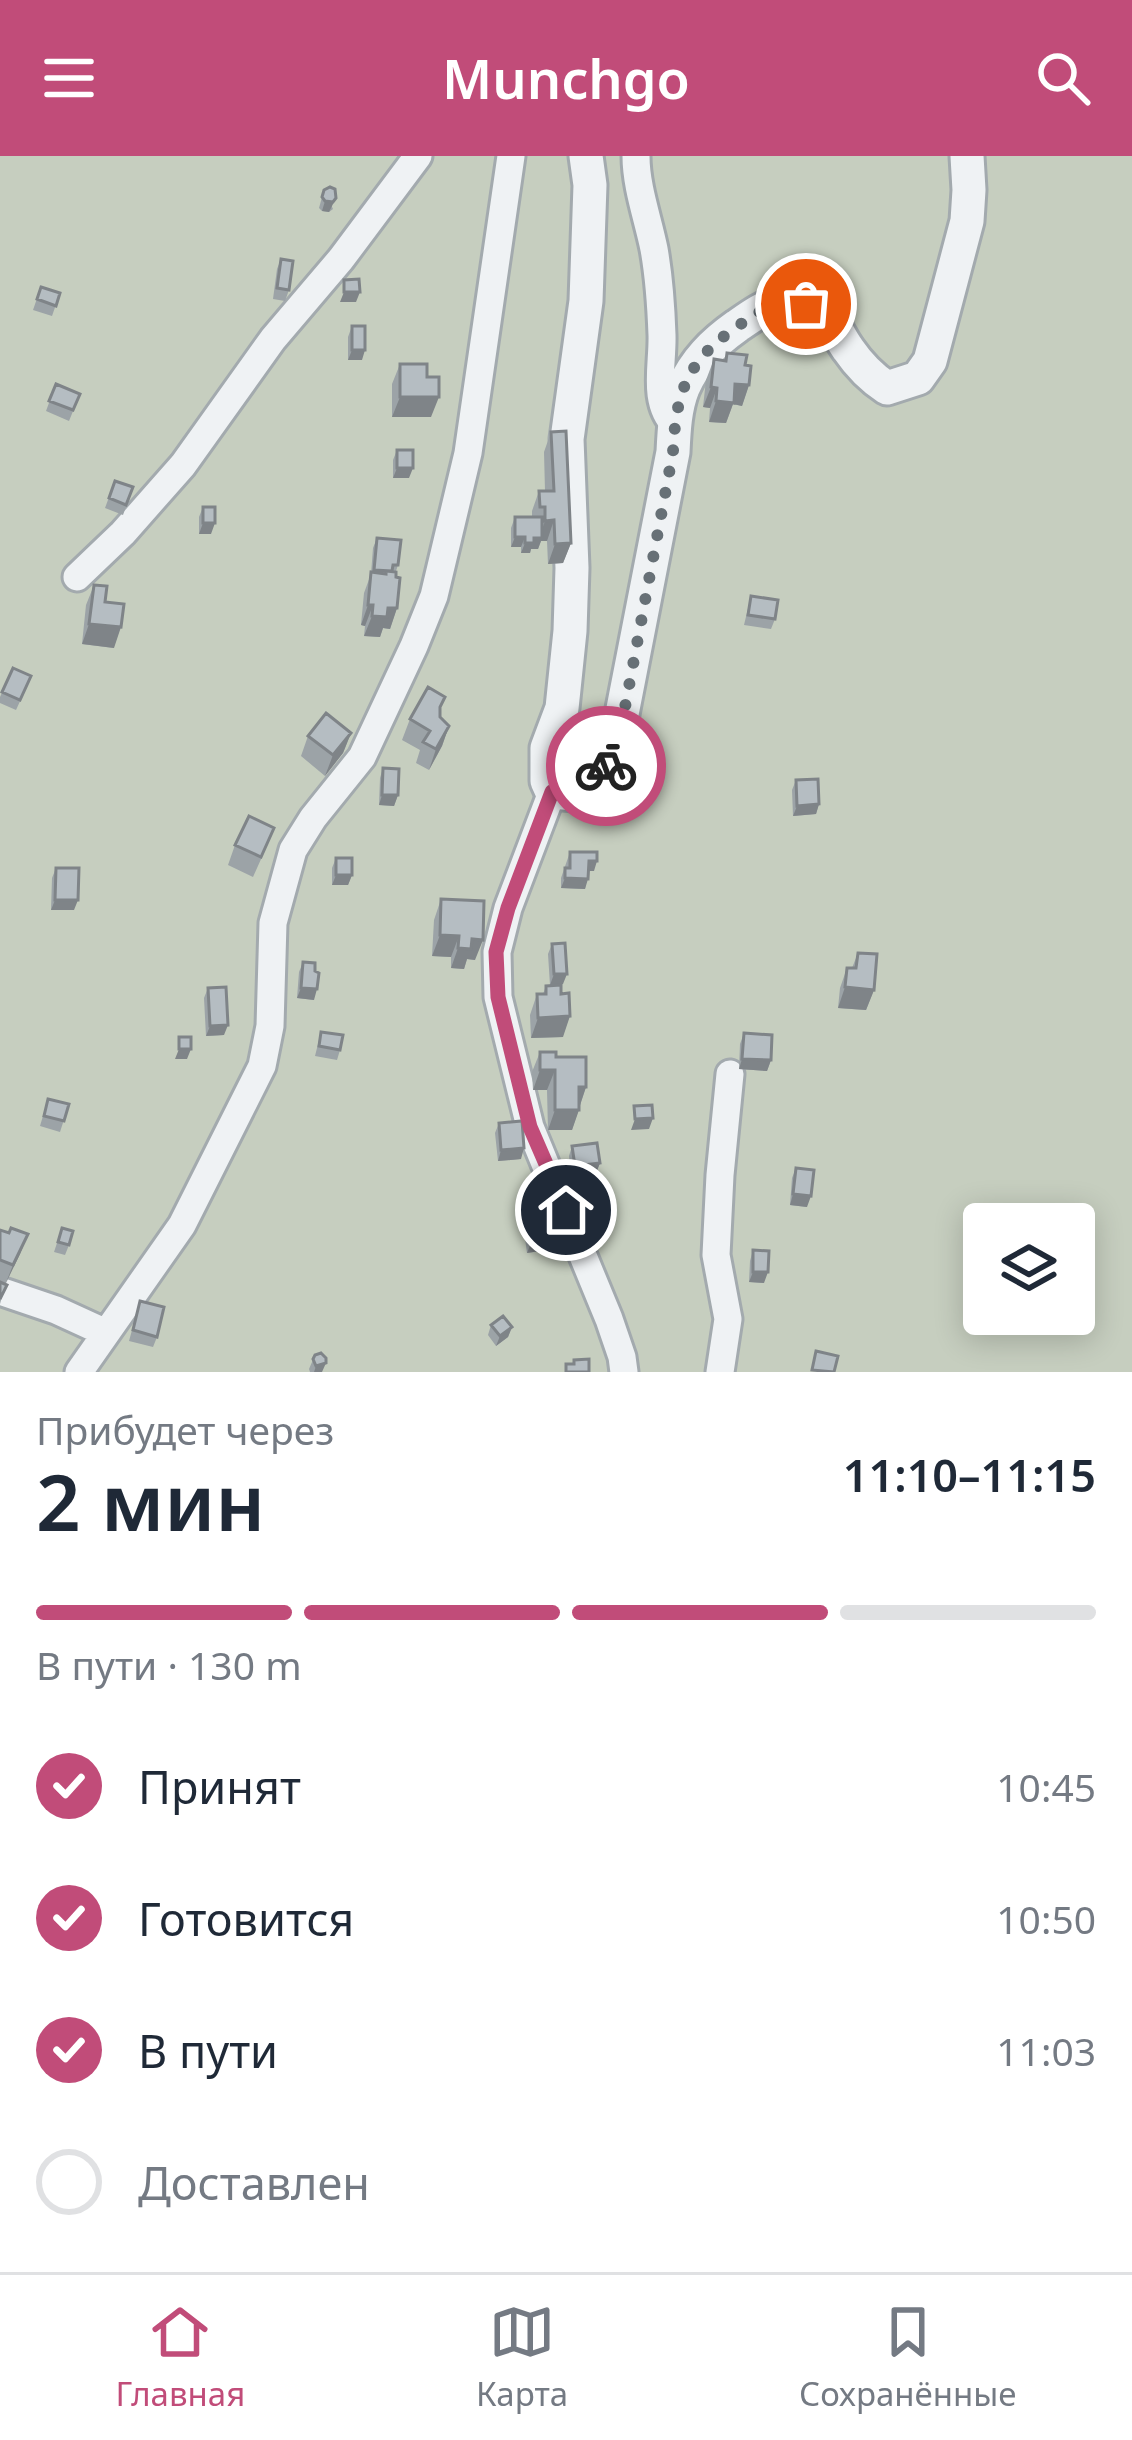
<!DOCTYPE html>
<html lang="ru">
<meta charset="utf-8">
<style>
:root{--surface:#fff;--page:#f6f6f7;--text:#1f2937;--muted:#747a83;--line:#e0e1e3;--accent:#c14c79}
body{margin:0;font-family:"Noto Sans",sans-serif;background:var(--page);color:var(--text);height:100vh;display:flex;flex-direction:column;font-size:45px;white-space:nowrap}
*{box-sizing:border-box;margin:0}
p{font-size:39px;color:var(--muted)}
.icon{flex:none;width:66px;height:66px;fill:none;stroke:currentColor;stroke-width:2;stroke-linecap:round;stroke-linejoin:round}
.map{position:relative;height:1216px;overflow:hidden}
.drawer{display:flex;flex-direction:column;background:var(--surface);flex:1}
.drawer>*{flex:none}
.fabs{position:absolute;left:963px;top:1047px;display:grid;gap:24px}
.fabs a{display:grid;place-items:center;width:132px;height:132px;border-radius:12px;background:var(--surface);box-shadow:0 6px 30px #0003;font-size:60px}
.pin{position:absolute;display:grid;place-items:center;width:102px;height:102px;color:#fff;margin:-51px;border:6px solid #fff;border-radius:50%;box-shadow:0 3px 12px #0007}
.courier{position:absolute;display:grid;place-items:center;width:120px;height:120px;margin:-60px;border:9px solid #c14c79;border-radius:50%;background:#fff;color:#222;box-shadow:0 3px 15px #0007}
.headline em{font-style:normal;font-weight:600}
.headline div{display:flex;flex-direction:column-reverse}
.headline{display:flex;align-items:center;justify-content:space-between;height:204px;padding:0 36px}
h1{font-size:78px;font-weight:600;line-height:90px}
.bar{display:grid;grid-template-columns:repeat(4,1fr);gap:18px 12px;align-content:center;height:144px;padding:0 36px}
.bar i{height:15px;border-radius:9px;background:var(--line)}
.bar .current{background:var(--accent)}
.bar p{grid-column:span 4}
ol{padding:0 36px;list-style:none}
li{display:flex;align-items:center;gap:36px;height:132px}
li p{margin-inline-start:auto}
li .icon{padding:12px;border-radius:50%;background:var(--accent);color:#fff;stroke-width:4}
li:last-child{color:var(--muted)}
li i{width:66px;height:66px;border:6px solid var(--line);border-radius:50%}
header{display:flex;justify-content:space-between;align-items:center;height:156px;padding:0 36px;background:var(--accent);color:#fff;font-size:54px;font-weight:600}
.tabs{display:flex;justify-content:space-around;align-items:center;height:168px;border-top:3px solid var(--line);background:var(--surface);font-size:33px;color:var(--muted)}
.tabs a{display:grid;justify-items:center;gap:6px}
.tabs .current{color:var(--accent)}
.map>svg:first-child{display:block}
.green{fill:#c6cebf;fill-rule:evenodd}
.lines{fill:none;stroke-linecap:round;stroke-linejoin:round}
.minor-casing{stroke:#a3aaae;stroke-width:33}
.tertiary-casing{stroke:#a3aaae;stroke-width:39}
.minor{stroke:#eff2f4;stroke-width:27}
.tertiary{stroke:#eff2f4;stroke-width:33}
.wall{fill:#9ca3a7}
.shaded-wall{fill:#7f8488}
.building{fill:#b5bdc2;stroke:#7f8488;stroke-width:3}
.done{stroke:#677076;stroke-width:12;stroke-dasharray:0 21.6}
.route{stroke:#c14c79;stroke-width:15}
</style>
<header><svg class="icon" aria-label="menu" viewBox="0 0 24 24"><path d="M4 6h16M4 12h16M4 18h16"/></svg>Munchgo<svg class="icon" aria-label="search" viewBox="0 0 24 24"><circle cx="10" cy="10" r="6"/><path d="M15 15l6 6"/></svg></header>
<div class="map">
<svg width="1132" height="1216" viewBox="0 0 1132 1216">
<rect width="100%" height="100%" fill="#dde2e5"/>
<path class="green" d="M0 0H1132V1216H0ZM984 1068H1074V1158H984Z"/>
<g class="lines">
<defs>
<path id="minor" d="M636 0C636 31 648 63 654 93 659 121 661 151 662 179 663 209 652 246 675 269
M77 421 123 377 183 309 273 183 341 103 418 0
M552 636 508 752 497 796 498 841 530 971 609 1163 622 1201 624 1216
M0 1135 56 1154 104 1176
M79 1216 182 1069 262 910 270 870 273 767 293 694 313 662 362 601 414 490 434 440 468 297 511 0
M720 1216 728 1163 716 1099 720 1019 730 918"/>
<path id="tertiary" d="M586 0 590 29 586 145 567 283 572 412 570 475 562 552 547 592V625L552 636 575 638 597 624 614 599 673 296C674 275 675 252 683 232 695 205 713 187 737 170 766 150 786 135 821 156 833 163 839 181 848 193 859 209 870 221 887 232L918 222 930 205 967 65 969 34 967 0"/>
</defs>
<use href="#minor" class="minor-casing"/>
<use href="#tertiary" class="tertiary-casing"/>
<use href="#minor" class="minor"/>
<use href="#tertiary" class="tertiary"/>
</g>
<path class="wall" d="M324 34 333 53 329 56 322 55 319 52Z
M281 103 289 134 285 145 273 143 277 113Z
M41 131 60 137 52 160 33 154Z
M352 170 362 204H348V181Z
M727 197 745 209 749 229 742 250 733 248 726 267 709 266 710 252 703 251 706 224 714 203 724 205Z
M400 208 427 221 431 261H392V228Z
M56 228 80 238 69 265 46 255Z
M551 276 571 387 563 407 548 408 547 385H541L538 393H531L530 397H521V391H511V372L515 361H532V355L539 335H545L544 296Z
M397 294 409 322H393V304Z
M115 325 133 331 123 359 105 352Z
M203 351 211 378H199V361Z
M377 382 398 409 396 415 397 452 390 473 383 472 380 481 364 480 365 470 361 469 364 437 371 418 373 392Z
M94 429 105 446 114 492 82 488 86 449Z
M751 440 775 463 771 473 744 469Z
M13 512 27 530 16 554 0 547V541Z
M440 555V561L449 570 442 590 429 614 416 607 420 594 402 584 410 563Z
M351 577 343 597 325 620 301 600 308 580Z
M383 612 398 639 394 650 379 649 380 622Z
M796 624 819 648 816 658 793 660 792 634Z
M235 689 266 692 253 721 228 709Z
M570 696 594 715H588L585 733 561 732V722Z
M336 702 352 719 348 729H332V712Z
M56 712 74 754H51L52 722Z
M441 743 475 804 467 803 464 813 451 812V801L432 800 434 764Z
M552 788 563 828 550 829 548 798Z
M858 797 874 834 866 854 838 852 840 832 847 812H852Z
M303 806 314 844 297 842 299 816Z
M546 830 563 881 531 882 530 859 537 838H543Z
M208 832 224 879 206 880 204 842Z
M321 876 340 894 337 904 315 900Z
M744 877 771 904 767 915 739 913 740 888Z
M540 896 556 901 586 931 572 974H548L547 934H533L532 916Z
M48 943 69 948 60 976 40 970Z
M499 967 521 1003 498 1005 495 977Z
M572 990 600 1007 596 1017 571 1021 569 1000Z
M796 1012 807 1051 790 1049 792 1022Z
M528 1034 561 1054 573 1071 565 1091 527 1097 521 1054Z
M62 1072 69 1089 65 1099 54 1096Z
M0 1074 9 1077 28 1078 5 1129 0 1148Z
M753 1094 764 1127 749 1126 750 1105Z
M140 1145 157 1181 153 1191 129 1185Z
M491 1169 512 1171 508 1181 496 1190 488 1179Z
M315 1199 322 1216H310L309 1213Z"/>
<path class="shaded-wall" d="M336 42 329 56 322 55 325 45Z
M344 136H360L356 146H340Z
M352 194H365L362 204H348Z
M735 228 749 229 742 250 733 248 726 267 709 266 716 245Z
M711 231 717 232 710 252 703 251Z
M400 241H439L431 261H392Z
M397 312H413L409 322H393Z
M554 364 547 385H541L538 393H531L530 397H521L525 387 534 382H539L545 365Z
M203 367H215L211 378H199Z
M515 381H525L521 391H511Z
M571 387 563 407 548 408 555 388Z
M368 449H373L365 470 361 469Z
M388 452H397L390 473 383 472 380 481 364 480 372 460Z
M89 468 121 471 114 492 82 488Z
M449 570 442 590 429 614 436 593Z
M351 577 343 597 325 620 333 599Z
M382 639H398L394 650 379 649Z
M819 648 816 658 793 660 797 650Z
M589 705H597L594 715H585Z
M336 719H352L348 729H332Z
M565 722 588 723 585 733 561 732Z
M55 744H78L74 754H51Z
M440 779 459 780 451 801 432 800Z
M472 783 483 784 475 804 467 803 464 813 451 812 458 792Z
M554 818H567L563 828 550 829Z
M845 831 874 834 866 854 838 852Z
M301 832 317 833 314 844 297 842Z
M570 860 563 881 531 882 538 862Z
M228 869 224 879 206 880 210 870Z
M179 893H191L187 903H175Z
M742 903 771 904 767 915 739 913Z
M540 914H555L547 934H533Z
M579 931H586L579 952Z
M555 954H579L572 974H548Z
M653 962 649 973 631 974 635 963Z
M524 992 521 1003 498 1005 501 994Z
M600 1007 596 1017 571 1021 575 1010Z
M793 1038 811 1040 807 1051 790 1049Z
M573 1071 565 1091 527 1097 535 1077Z
M28 1078 20 1098 5 1129 13 1109Z
M753 1116H768L764 1127 749 1126Z
M512 1171 508 1181 496 1190 500 1180Z
M326 1207 322 1216H314L316 1210Z"/>
<path class="building" d="M330 31 335 33 336 42 333 46 325 45 322 41 324 34Z
M281 103 293 105 289 134 277 132Z
M359 123 360 136H344V124Z
M41 131 60 137 56 150 37 143Z
M352 170H365V194H352Z
M727 197 747 199 745 209 751 210 749 229 735 228 734 247 716 245 717 232 711 231 714 203 726 205Z
M400 208H427V221H439V241H400Z
M56 228 80 238 73 254 49 245Z
M566 275 571 387 555 388 554 364 545 365V351H540L539 335H554L551 276Z
M397 294H413V312H397Z
M115 325 133 331 126 349 109 342Z
M203 351H215V367H203Z
M515 361H542V382H534V387H525V381H515Z
M377 382 401 384 398 409H393L392 415 374 414Z
M386 415 396 416V421L400 422 397 452H388L387 461 372 460 373 449H368L371 416 386 418Z
M94 429 107 430 105 446 124 448 121 471 89 468Z
M751 440 778 444 775 463 748 459Z
M13 512 31 520 20 544 2 536Z
M428 531 445 541 440 551V561L449 570 436 593 423 586 430 575 410 563Z
M326 557 351 577 333 599 308 580Z
M383 612 399 613 398 639H382Z
M818 623 819 648 797 650 796 624Z
M249 660 274 672 261 701 235 689Z
M570 696H597V705H589L588 723 565 722V712H570Z
M336 702H352V719H336Z
M56 712H79L78 744H55Z
M441 743 484 745 483 784 472 783 471 793 458 792 459 780 440 779Z
M565 787 567 818H554L552 788Z
M858 797 877 798 874 834 845 831 847 812H856Z
M303 806 315 807V815L319 817 317 833 301 832Z
M561 829V838L569 837 570 860 538 862 537 838H546V830Z
M226 831 228 869 210 870 208 832Z
M321 876 343 879 340 894 319 890Z
M744 877 772 879 771 904 742 903Z
M179 881H191V893H179Z
M540 896H556V901H586V931H579V954H555V914H540Z
M48 943 69 948 64 965 44 960Z
M652 949 653 962 635 963 634 950Z
M522 965 524 992 501 994 499 967Z
M597 987 600 1007 575 1010 572 990Z
M796 1012 814 1014 811 1040 793 1038Z
M557 1029 561 1054 570 1053 573 1071 535 1077 528 1034Z
M11 1072 28 1078 13 1109 0 1104V1074L9 1077Z
M62 1072 73 1075 69 1089 58 1086Z
M753 1094 769 1095 768 1116H753Z
M0 1126 7 1129 0 1143Z
M140 1145 164 1151 157 1181 133 1174Z
M503 1160 512 1171 500 1180 491 1169Z
M816 1195 838 1200 834 1216 812 1214Z
M321 1197 326 1202V1207L316 1210 313 1203 315 1199Z
M589 1203V1216H566V1208H574V1204Z"/>
<g class="lines">
<path class="done" d="M606 610 614 599 623 562 673 296C676 235 687 205 738 170 762 153 777 143 806 148"/>
<path class="route" d="M566 1054 530 971 498 841 496 796 508 752 552 636C577 638 592 632 606 610"/>
</g>
</svg>
<div class="fabs">
<a><svg class="icon" aria-label="layers" viewBox="0 0 24 24"><path d="M12 4l9 5-9 5-9-5zM3 14l9 5 9-5"/></svg></a>
</div>
<div class="pin" style="left:806px;top:148px;background:#ea580c"><svg class="icon" aria-label="bag" viewBox="0 0 24 24"><path d="M5 8h14l-1 12H6zM9 8a3 3 0 0 1 6 0"/></svg></div>
<div class="pin" style="left:566px;top:1054px;background:#1f2937"><svg class="icon" aria-label="home" viewBox="0 0 24 24"><path d="M3 11l9-7 9 7M6 9v11h12V9"/></svg></div>
<div class="courier" style="left:606px;top:610px"><svg class="icon" aria-label="bike" viewBox="0 0 24 24"><circle cx="6" cy="16" r="4"/><circle cx="18" cy="16" r="4"/><path d="M6 16l4-8h5l3 8M10 8l3 8H6M13 5h3"/></svg></div>
</div>
<section class="drawer">
<div class="headline"><div><h1>2 мин</h1><p>Прибудет через</p></div><em>11:10–11:15</em></div>
<div class="bar"><i class="current"></i><i class="current"></i><i class="current"></i><i></i><p>В пути · 130 m</p></div>
<ol>
<li><svg class="icon" aria-label="check" viewBox="0 0 24 24"><path d="M5 12l5 5 9-10"/></svg>Принят<p>10:45</p></li>
<li><svg class="icon" aria-label="check" viewBox="0 0 24 24"><path d="M5 12l5 5 9-10"/></svg>Готовится<p>10:50</p></li>
<li><svg class="icon" aria-label="check" viewBox="0 0 24 24"><path d="M5 12l5 5 9-10"/></svg>В пути<p>11:03</p></li>
<li><i></i>Доставлен</li>
</ol>
</section>
<nav class="tabs">
<a class="current"><svg class="icon" aria-label="home" viewBox="0 0 24 24"><path d="M3 11l9-7 9 7M6 9v11h12V9"/></svg>Главная</a>
<a><svg class="icon" aria-label="map" viewBox="0 0 24 24"><path d="M3 6l6-2 6 2 6-2v14l-6 2-6-2-6 2zM9 4v14M15 6v14"/></svg>Карта</a>
<a><svg class="icon" aria-label="saved" viewBox="0 0 24 24"><path d="M7 4h10v16l-5-4-5 4z"/></svg>Сохранённые</a>
</nav>
